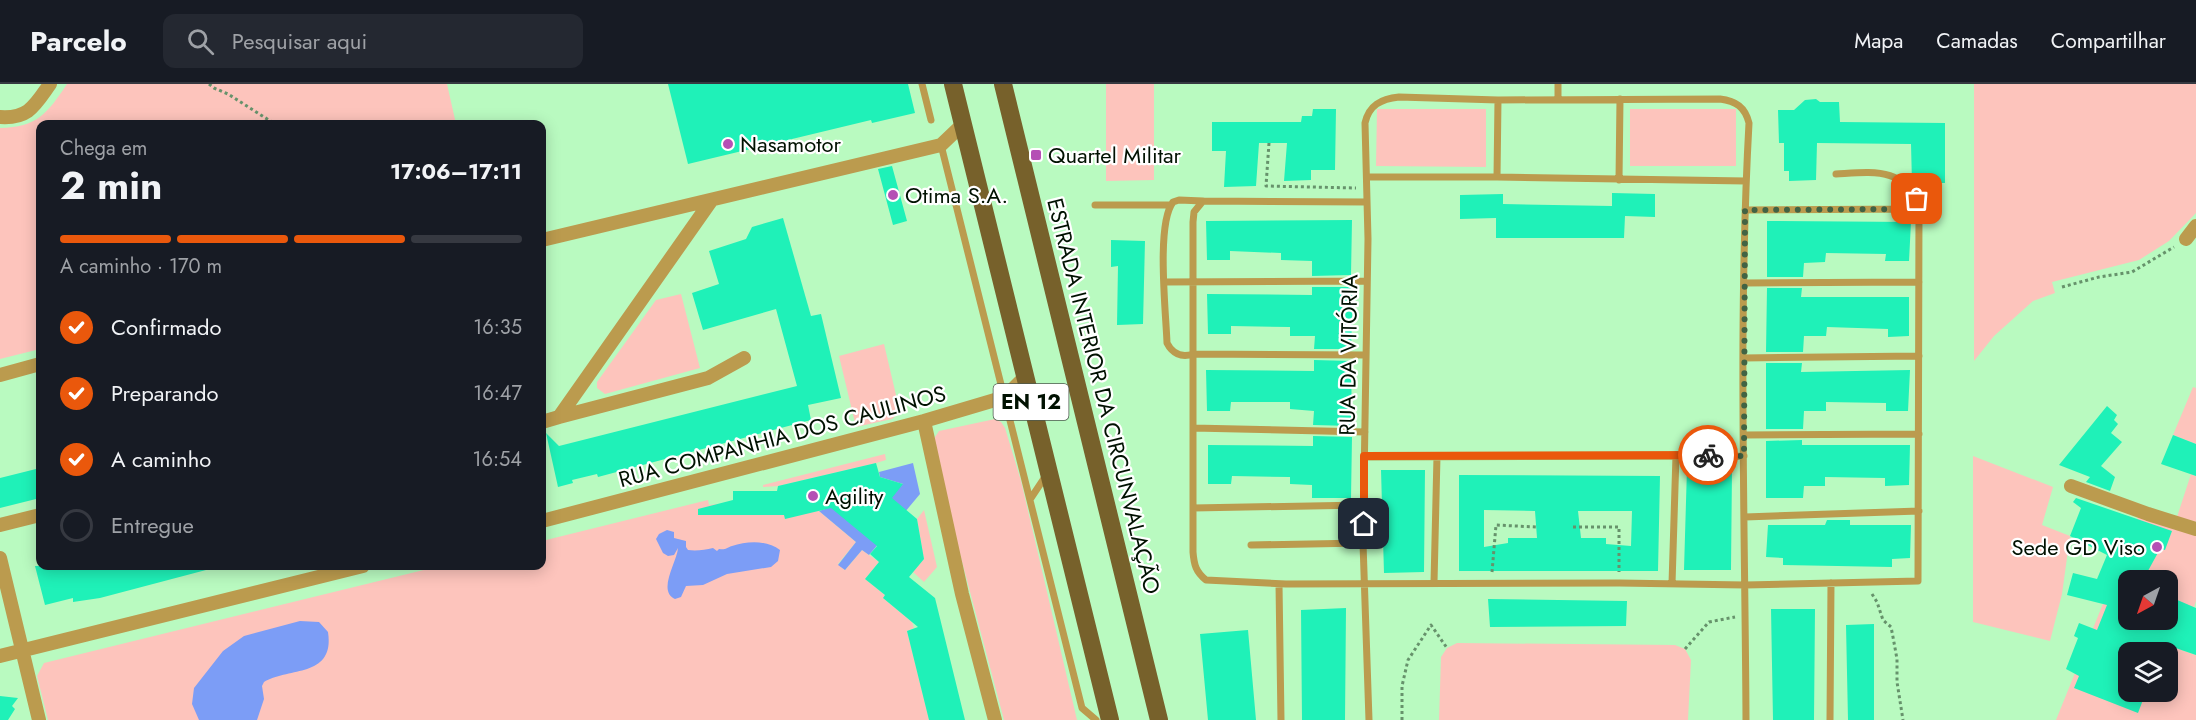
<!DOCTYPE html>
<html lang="pt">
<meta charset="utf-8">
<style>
:root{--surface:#171b24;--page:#242831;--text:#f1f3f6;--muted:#9ea1a6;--line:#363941;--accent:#ea580c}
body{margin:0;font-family:Jost,sans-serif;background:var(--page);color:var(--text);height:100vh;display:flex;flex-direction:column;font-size:22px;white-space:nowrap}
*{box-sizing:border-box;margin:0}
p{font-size:20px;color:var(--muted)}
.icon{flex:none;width:33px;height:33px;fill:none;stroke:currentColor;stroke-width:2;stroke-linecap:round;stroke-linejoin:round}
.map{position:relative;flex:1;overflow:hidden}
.panel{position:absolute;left:36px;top:36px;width:510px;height:450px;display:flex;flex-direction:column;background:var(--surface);border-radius:12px;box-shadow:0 3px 15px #0003}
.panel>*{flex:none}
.needle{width:39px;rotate:220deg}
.buttons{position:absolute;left:2118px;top:486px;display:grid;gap:12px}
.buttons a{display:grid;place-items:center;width:60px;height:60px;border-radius:12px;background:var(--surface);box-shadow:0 3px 15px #0003;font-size:30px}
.pin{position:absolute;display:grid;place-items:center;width:51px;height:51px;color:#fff;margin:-26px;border-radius:12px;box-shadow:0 3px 9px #0006}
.courier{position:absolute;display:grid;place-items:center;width:60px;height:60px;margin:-30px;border:4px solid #ea580c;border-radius:50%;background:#fff;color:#222;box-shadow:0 2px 8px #0007}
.head em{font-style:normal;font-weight:700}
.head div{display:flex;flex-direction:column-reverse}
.head{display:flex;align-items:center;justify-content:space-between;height:102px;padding:0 24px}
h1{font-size:39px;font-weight:700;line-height:45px}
.bar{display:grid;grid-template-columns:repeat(4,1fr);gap:9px 6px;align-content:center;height:72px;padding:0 24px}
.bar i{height:8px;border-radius:4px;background:var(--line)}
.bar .current{background:var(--accent)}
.bar p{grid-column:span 4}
ol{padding:0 24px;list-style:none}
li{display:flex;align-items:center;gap:18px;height:66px}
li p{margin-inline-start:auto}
li .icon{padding:6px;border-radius:50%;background:var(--accent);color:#fff;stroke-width:4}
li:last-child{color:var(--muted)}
li i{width:33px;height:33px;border:3px solid var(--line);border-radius:50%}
header{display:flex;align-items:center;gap:36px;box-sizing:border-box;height:84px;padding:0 30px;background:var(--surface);border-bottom:2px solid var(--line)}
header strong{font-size:28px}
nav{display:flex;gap:33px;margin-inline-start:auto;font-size:21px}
.search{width:420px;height:54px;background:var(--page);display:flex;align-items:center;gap:15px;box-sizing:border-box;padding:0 21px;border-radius:12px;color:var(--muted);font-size:22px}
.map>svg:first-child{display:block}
.green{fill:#fdc4bc;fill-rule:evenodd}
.water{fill:#7c9df6}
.building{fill:#1ff1b8;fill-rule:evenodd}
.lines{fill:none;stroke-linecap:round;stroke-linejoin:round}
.path{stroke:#66926b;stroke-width:3;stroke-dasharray:3 3;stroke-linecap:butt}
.lane{stroke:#bb9b4e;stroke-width:7}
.street{stroke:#bb9b4e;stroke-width:14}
.primary{stroke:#77612b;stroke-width:18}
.done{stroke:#416344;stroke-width:6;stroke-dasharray:0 10.8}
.route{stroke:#ea580c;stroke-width:8}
.poi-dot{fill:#b550b5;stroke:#fff;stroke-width:2}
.labels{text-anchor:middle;stroke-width:4.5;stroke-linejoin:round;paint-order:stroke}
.shield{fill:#fff;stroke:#4c584d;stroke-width:1.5}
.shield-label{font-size:21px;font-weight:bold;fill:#001101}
.poi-label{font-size:22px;fill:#001101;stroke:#fff;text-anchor:start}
.street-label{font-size:22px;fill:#001101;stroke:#fff}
</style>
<header>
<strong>Parcelo</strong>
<div class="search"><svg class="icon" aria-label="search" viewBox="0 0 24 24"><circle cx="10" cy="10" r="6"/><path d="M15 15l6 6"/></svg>Pesquisar aqui</div>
<nav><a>Mapa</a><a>Camadas</a><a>Compartilhar</a></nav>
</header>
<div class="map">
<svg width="2196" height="636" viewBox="0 0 2196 636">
<rect width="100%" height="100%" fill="#b9fac0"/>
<path class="green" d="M67 0H447L456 40H40V265L0 275V44C37 43 47 30 67 0Z
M1106 0H1154V96L1106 97Z
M1974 0H2196V129L2169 157 2139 176 2052 198 2055 209 2033 217 1994 252 1974 277Z
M1377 25H1486V83L1376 82Z
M1630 25H1736V82H1630Z
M681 210 700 284 605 310 597 304V298L656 216Z
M884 260 900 328 892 335 856 343 839 272Z
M2193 303 2196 304V360L2173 351Z
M995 335 1001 338 1005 344 1021 397 1077 636H1004L947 421 935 358V353L939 347Z
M885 370 886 376 876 379 778 402 763 403V401Z
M1973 372 2053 403 2042 441 2070 452 2062 510 2050 557 1973 538Z
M2191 390 2196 392V438L2177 433Z
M708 416 709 421 717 420 718 430 734 429 738 431H780L819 427 856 458 838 480 845 486 862 466 879 478 865 495 885 511 883 514 912 538 914 544 907 547 929 636H48L37 592 44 579 440 482H542V457Z
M924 426 937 483 924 498 913 488 924 475 917 435Z
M2138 433 2196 445V517L2181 566 2196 571V636H2056ZM2128 496H2168V536H2128ZM2128 568H2168V608H2128Z
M1457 559 1675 561 1685 565 1691 576 1688 636H1439L1441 573 1447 564Z"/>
<path class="water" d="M913 379 920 410 869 471 862 466 845 486 838 481 856 458 819 427 903 400 880 393 879 388Z
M667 446 674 448V454L686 457V463L688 466C696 467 705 466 713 464L717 467 719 465C726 466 726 464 732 462 747 457 767 456 780 466L778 477 771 483 727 490 703 501 686 502 681 513 675 515C657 507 677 478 678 464L674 471 668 472 663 469 656 455 659 450Z
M300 537 319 538 328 548C335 594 288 583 264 598L262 602 264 615 257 636H199L192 620 194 604 223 567 244 552Z"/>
<path class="building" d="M668 0H908L915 29 872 39 871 36 688 80Z
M1816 15 1820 18H1839L1840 38 1945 39V99H1912L1911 60 1817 59 1816 96 1789 97V87H1784V59H1779L1778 26H1794L1805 16Z
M1313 25H1336L1335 86H1311V96L1284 97 1287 59H1259L1256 102 1224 103 1226 67H1212V38H1301L1302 32H1312Z
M892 82 907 137 893 141 878 85Z
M1612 109 1655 110V133L1625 132 1624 154H1496V134L1460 135V111L1503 110V120L1612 122Z
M783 134 811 232 821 230 841 314 808 321 811 336 598 393 597 390 572 396 573 399 558 403 546 349 559 362 797 302 776 225 703 246 692 209 719 200 709 167 746 155 752 143Z
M1352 136 1351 191 1312 192V177L1281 176V169L1230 167V176H1207L1206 137Z
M1767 137 1911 138 1909 177H1885L1886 170 1826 169 1825 178 1804 179 1803 193H1767Z
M1111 156 1145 157 1143 240 1117 241 1118 182 1111 183Z
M1312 203H1351V211H1353L1351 265H1314L1315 252H1290V243L1231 242V250H1208L1207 210 1312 211Z
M1767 204H1802L1801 213H1909V252L1888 253V245L1827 243 1826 252H1804L1803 268H1766Z
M1314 276 1351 277 1352 342 1313 341 1314 327 1290 325V318H1231L1230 327H1207L1206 286 1314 287Z
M1766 279H1802L1801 288 1910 286 1908 327H1886V319L1826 318V327H1804L1803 345H1766Z
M2107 322 2117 331 2114 336 2118 340 2111 349 2122 358 2101 382 2115 393 2110 407 2086 398 2090 393 2059 381Z
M2173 351 2196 360V392L2161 380Z
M1313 352 1352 353 1351 414H1312V401L1290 400V393L1232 392 1231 400H1208V361L1313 362Z
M1802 356V361H1910L1909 401 1885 402V394L1825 393V402H1804L1803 414H1766V357Z
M876 379 880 393 903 400 892 414 917 435 924 475 909 493 935 514 965 636H929L907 547 918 543 883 514 885 511 865 495 879 478 870 470 877 462 831 424 785 435 784 431H698V425L733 416V407H777L778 402Z
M40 384V414L0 424V394Z
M1687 384 1732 385 1731 486H1684Z
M1381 386H1425L1424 488 1384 489Z
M1459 391 1660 392 1658 487H1459ZM1484 426 1535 427 1537 454H1508V459L1484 463ZM1578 427H1632L1631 462 1606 460V454H1581Z
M2076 414 2172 447 2165 466 2160 465 2143 496H2128V536H2168V512L2196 524V571L2164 560 2161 568H2128V608H2146L2138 629 2074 604 2079 592 2066 585 2078 554 2074 552 2079 539 2097 546 2107 521 2067 511 2073 489 2097 495 2107 471 2070 452 2081 424 2073 418Z
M1827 436H1850V441H1911L1910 474 1892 475V483L1783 481V474L1766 473 1768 441H1825Z
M35 482H206V486L100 514 73 518V514L45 521Z
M1488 515 1627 517 1626 542 1490 543Z
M1346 524 1345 636H1302L1301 526Z
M1771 525H1815L1814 636H1773Z
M1874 540V636H1848L1846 541Z
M1248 546 1256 636H1208L1200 550Z
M0 612 18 614 12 622 15 625 8 636H0Z"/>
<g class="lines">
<path class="path" d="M209 0 214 4 228 10 275 40
M1269 59 1266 102 1356 104
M2062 203 2099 193 2132 188 2174 163
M1573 443H1619V488
M1492 488 1496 441 1536 443
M1872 510 1877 518 1883 536 1891 543 1893 553 1897 575V598L1903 636
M1685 565 1709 538 1735 533
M1402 636V602L1408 576 1431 541 1447 564"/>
<path class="lane" d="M922 0 931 36
M1558 0V14
M941 61 1082 624 1096 636
M1368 93H1497L1746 97
M1497 93 1498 16
M1619 96 1620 15
M1203 117 1179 116 1173 118C1156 140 1166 229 1167 259 1172 269 1181 274 1193 270L1366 271
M1367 118 1203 117 1194 128 1193 138V468C1194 481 1196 488 1206 496L1286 500 1619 499 1745 501 1918 497 1919 125C1907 82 1872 88 1836 90
M1095 121H1170
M1745 126 1919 125
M1165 198 1367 197
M1744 199 1919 198
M1743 274 1919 272
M1193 344 1365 348
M1744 351 1919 350
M1364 373 1744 372
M1031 414 1047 390
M1193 424 1364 421
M1745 433 1919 427
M1251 461 1363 459
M1434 499 1437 372
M1279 500 1281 636
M1672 500 1676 371
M1369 636 1363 459 1368 155 1365 39C1369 21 1381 15 1399 13L1498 16 1720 15C1736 17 1745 23 1749 39 1738 237 1745 437 1746 636
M1830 636 1831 499"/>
<path class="street" d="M0 33C29 35 35 21 50 0
M2186 155 2196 142
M542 156 941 61 962 41
M0 291 40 280
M559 333 708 294 744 274
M924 337 962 510 995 636
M542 338 559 333 711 117
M2071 402 2148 430 2196 445
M542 437 924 337 1005 313 1025 293
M0 441 40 431
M0 474 39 636
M0 572 363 482"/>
<path class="primary" d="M953 0 1110 636
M1003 0 1159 636"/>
</g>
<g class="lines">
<path class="done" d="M1708 371 1744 372 1745 126 1919 125 1917 115"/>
<path class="route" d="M1364 440V372L1708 371"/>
</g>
<g class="poi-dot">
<circle cx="728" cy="60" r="6"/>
<rect x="1030" y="65" width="12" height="12" rx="3"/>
<circle cx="893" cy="111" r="6"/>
<circle cx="813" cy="412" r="6"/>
<circle cx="2157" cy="463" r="6"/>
</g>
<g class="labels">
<rect class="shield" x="993.5" y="300" width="75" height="36" rx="4.5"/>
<g class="shield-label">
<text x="1031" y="325">EN 12</text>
</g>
<g class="poi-label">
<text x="740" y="68">Nasamotor</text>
<text x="1048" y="79">Quartel Militar</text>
<text x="905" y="119">Otima S.A.</text>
<text x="825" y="420">Agility</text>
<text x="2145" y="471" text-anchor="end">Sede GD Viso</text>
</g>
<g class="street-label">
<text transform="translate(1348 271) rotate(-89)" y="8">RUA DA VITÓRIA</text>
<text transform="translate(1104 312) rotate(76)" y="8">ESTRADA INTERIOR DA CIRCUNVALAÇÃO</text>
<text transform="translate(782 352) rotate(-15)" y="8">RUA COMPANHIA DOS CAULINOS</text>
</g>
</g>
</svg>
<div class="buttons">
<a><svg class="needle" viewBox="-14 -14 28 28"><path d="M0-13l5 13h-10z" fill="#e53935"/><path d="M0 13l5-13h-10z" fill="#9ea1a6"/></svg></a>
<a><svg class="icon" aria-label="layers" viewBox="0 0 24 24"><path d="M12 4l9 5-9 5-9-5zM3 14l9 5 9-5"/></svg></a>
</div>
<div class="pin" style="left:1917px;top:115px;background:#ea580c"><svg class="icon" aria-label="bag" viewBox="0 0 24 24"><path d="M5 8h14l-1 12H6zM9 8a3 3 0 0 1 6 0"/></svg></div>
<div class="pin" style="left:1364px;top:440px;background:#1f2937"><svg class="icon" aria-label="home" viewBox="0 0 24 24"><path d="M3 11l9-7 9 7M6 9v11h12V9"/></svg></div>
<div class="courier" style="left:1708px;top:371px"><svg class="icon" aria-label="bike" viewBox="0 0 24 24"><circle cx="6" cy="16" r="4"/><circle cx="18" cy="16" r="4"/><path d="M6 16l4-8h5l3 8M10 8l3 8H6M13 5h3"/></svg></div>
<section class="panel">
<div class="head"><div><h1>2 min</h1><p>Chega em</p></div><em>17:06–17:11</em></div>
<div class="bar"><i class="current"></i><i class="current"></i><i class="current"></i><i></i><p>A caminho · 170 m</p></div>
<ol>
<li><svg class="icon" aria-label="check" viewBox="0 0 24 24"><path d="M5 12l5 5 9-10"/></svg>Confirmado<p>16:35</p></li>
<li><svg class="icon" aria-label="check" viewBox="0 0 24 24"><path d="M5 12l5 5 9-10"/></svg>Preparando<p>16:47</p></li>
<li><svg class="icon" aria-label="check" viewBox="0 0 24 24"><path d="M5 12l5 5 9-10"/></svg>A caminho<p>16:54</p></li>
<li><i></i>Entregue</li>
</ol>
</section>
</div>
